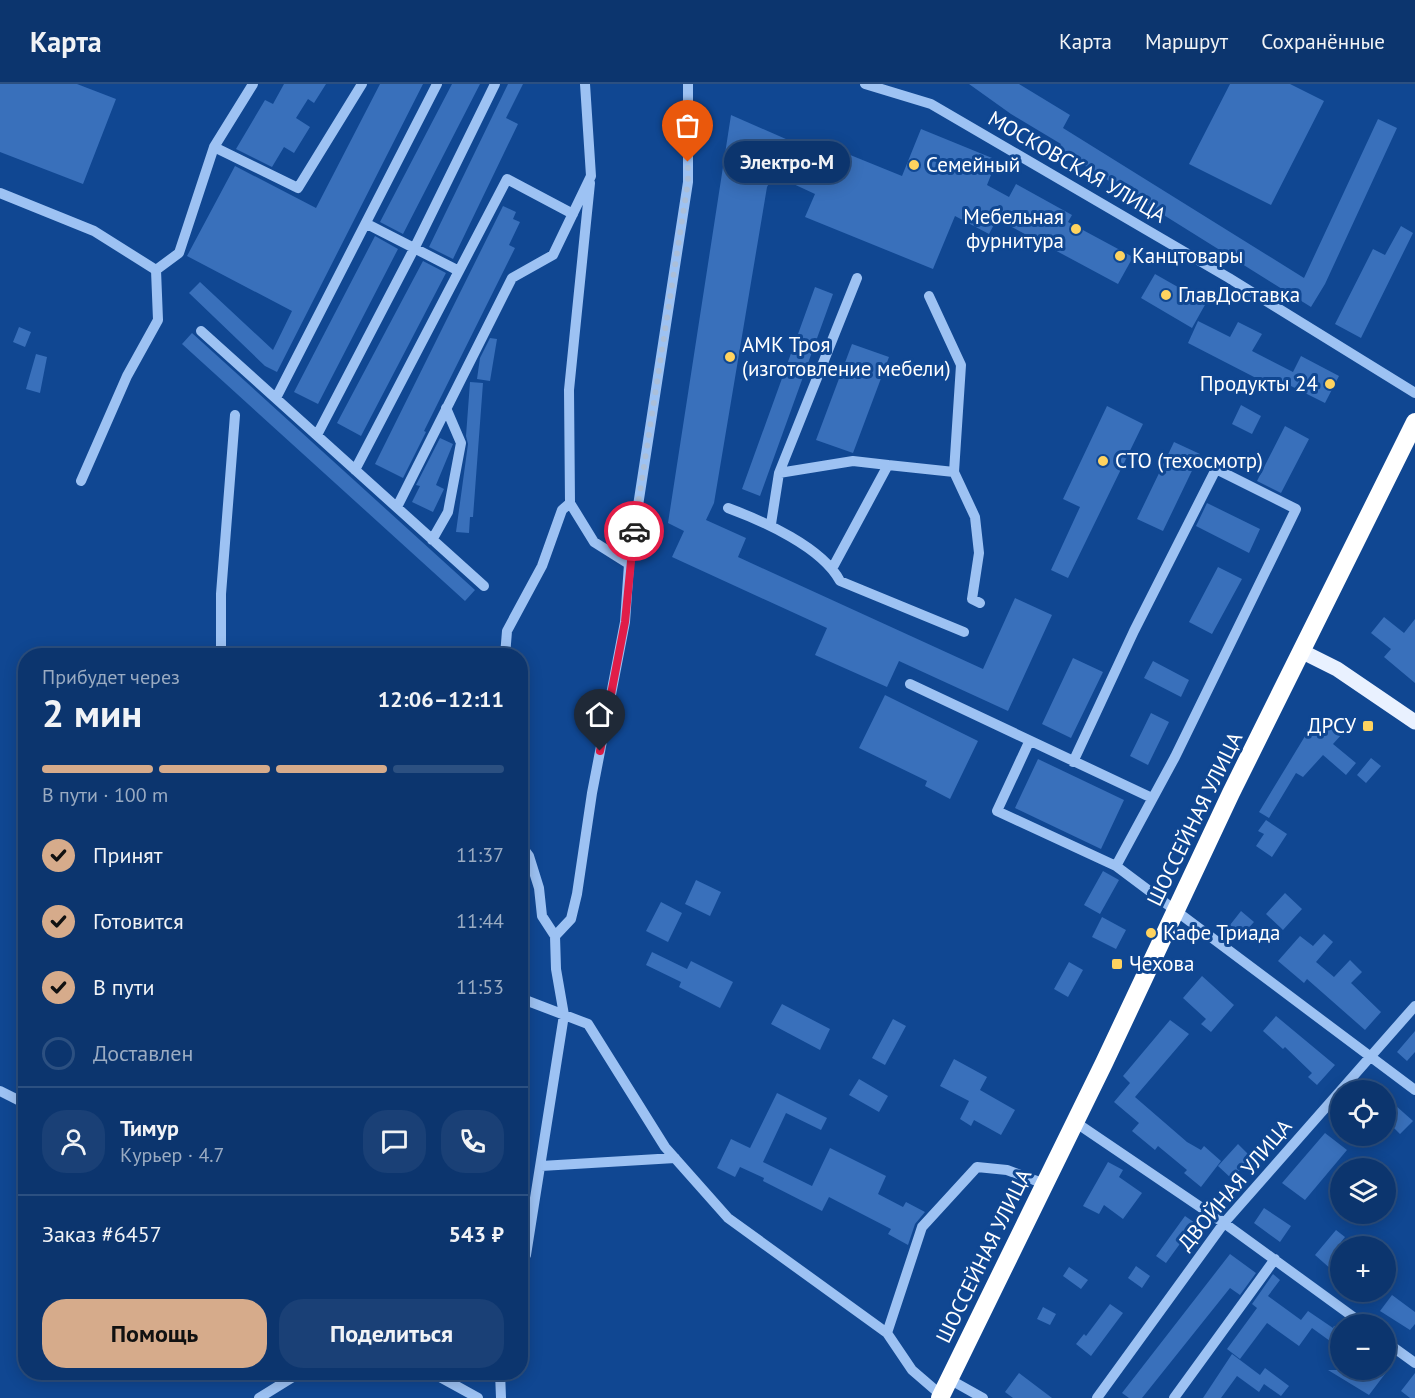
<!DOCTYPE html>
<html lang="ru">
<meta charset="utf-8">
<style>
:root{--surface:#0c356e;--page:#1a4076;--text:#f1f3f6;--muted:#9aabc2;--line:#2c5081;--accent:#d6ab8b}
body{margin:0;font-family:"PT Sans",sans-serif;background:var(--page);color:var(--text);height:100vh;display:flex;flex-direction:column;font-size:22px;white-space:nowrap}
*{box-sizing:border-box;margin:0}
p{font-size:20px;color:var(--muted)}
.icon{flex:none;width:33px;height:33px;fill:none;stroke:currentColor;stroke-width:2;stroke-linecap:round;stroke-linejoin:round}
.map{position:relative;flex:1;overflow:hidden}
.drawer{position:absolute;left:18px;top:564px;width:510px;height:732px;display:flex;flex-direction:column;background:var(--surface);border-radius:24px;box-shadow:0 3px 15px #0003,0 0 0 2px var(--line)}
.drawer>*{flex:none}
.controls{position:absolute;left:1330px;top:996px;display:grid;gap:12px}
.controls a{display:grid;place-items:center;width:66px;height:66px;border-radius:50%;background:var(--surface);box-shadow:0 3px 15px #0003,0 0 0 2px var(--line);font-size:30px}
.pin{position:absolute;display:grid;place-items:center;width:51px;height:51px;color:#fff;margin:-62px -26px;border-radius:50% 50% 50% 0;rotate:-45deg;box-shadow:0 0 6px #0007}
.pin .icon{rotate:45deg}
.courier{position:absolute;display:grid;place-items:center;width:60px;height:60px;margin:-30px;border:4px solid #e11d48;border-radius:50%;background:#fff;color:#222;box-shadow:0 2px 8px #0007}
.bubble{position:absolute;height:42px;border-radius:21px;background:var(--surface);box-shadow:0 3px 15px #0003,0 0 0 2px var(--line);font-size:20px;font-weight:700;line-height:42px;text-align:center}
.head em{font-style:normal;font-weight:700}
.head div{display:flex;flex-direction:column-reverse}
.head{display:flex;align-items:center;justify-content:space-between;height:102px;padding:0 24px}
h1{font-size:39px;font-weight:700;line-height:45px}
.bar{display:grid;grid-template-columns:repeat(4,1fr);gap:9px 6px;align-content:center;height:72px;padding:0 24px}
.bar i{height:8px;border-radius:4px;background:var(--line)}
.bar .current{background:var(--accent)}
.bar p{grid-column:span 4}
.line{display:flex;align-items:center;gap:15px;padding:0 24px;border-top:2px solid var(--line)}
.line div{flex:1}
.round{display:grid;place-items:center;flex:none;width:63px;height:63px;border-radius:24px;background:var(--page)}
ol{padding:0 24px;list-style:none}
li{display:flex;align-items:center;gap:18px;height:66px}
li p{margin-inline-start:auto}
li .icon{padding:6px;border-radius:50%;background:var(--accent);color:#111;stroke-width:4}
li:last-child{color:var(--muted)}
li i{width:33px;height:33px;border:3px solid var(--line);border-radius:50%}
.button{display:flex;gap:12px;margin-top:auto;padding:12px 24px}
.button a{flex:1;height:69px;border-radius:24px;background:var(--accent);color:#111;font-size:24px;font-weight:700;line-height:69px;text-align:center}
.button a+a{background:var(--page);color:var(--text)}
header{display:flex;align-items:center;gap:36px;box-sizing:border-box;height:84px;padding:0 30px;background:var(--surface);border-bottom:2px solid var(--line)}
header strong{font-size:28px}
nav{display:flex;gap:33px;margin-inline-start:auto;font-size:21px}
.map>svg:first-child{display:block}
.building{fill:#3970bb}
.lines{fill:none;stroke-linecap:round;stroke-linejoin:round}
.minor{stroke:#9dc2f3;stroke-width:10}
.major{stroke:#e9f1ff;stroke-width:15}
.highway{stroke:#fff;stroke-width:18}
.done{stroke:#abbfd9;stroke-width:6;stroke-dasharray:0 10.8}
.route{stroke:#e11d48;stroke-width:8}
.poi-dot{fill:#ffd35f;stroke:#104792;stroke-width:2}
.labels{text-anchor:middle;stroke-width:6;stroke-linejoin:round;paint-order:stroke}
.poi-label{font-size:21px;fill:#fff;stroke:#104792;text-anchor:start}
.street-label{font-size:21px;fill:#fff;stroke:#104792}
</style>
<header>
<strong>Карта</strong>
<nav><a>Карта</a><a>Маршрут</a><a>Сохранённые</a></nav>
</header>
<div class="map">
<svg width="1415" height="1314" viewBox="0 0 1415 1314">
<rect width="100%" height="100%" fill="#104792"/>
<path class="building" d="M0 0H77L116 15 83 100 0 68Z
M284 0H326L314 19 308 15 296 34 310 43 294 69 284 63 272 83 236 65 265 16 273 20Z
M380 0H423L277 288 265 282 189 209 200 198 273 266 292 227 187 172 235 82 316 124Z
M452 0H480L403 150 380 138Z
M508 0H523L506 34 518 40 453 175 429 163Z
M969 0H1019L1070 31 1063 44 1304 194 1378 35 1397 44 1325 200 1311 223 1058 65 1061 60 1011 30Z
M1230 0H1290L1324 17 1271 121 1189 80Z
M731 31 829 74 833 64 902 92 921 45 997 76 987 101 1009 113 1016 100 1072 131 1068 138 1133 173 1118 200 997 135 989 150 955 132 933 185 805 133 815 110 774 91 767 103 714 419 706 436 746 454 738 473 983 585 1015 514 1052 531 1008 627 899 577 887 603 815 571 827 544 672 473 684 447 668 439Z
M503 122 516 128 513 135 520 138 509 161 515 164 424 347 426 348 403 394 375 380Z
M1401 142 1413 149 1361 254 1335 240 1373 165 1385 171Z
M375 152 398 165 318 320 294 308Z
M423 177 446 189 361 352 337 339Z
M1155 190 1206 219 1192 244 1141 214Z
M815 203 833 210 760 412 742 405Z
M1198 237 1230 253 1238 238 1262 250 1252 267 1293 288 1301 272 1339 292 1325 319 1289 301 1285 309 1188 259Z
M19 243 31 248 25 263 13 258Z
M192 249 475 506 465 517 182 260Z
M490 254 497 255 490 297 477 295 480 274Z
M852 260 889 273 853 369 816 356Z
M36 270 47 273 40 309 26 305Z
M470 298 483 299 473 433H470L469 449 456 448 468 360 466 352Z
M1241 321 1261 332 1252 350 1232 340Z
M1107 322 1143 340 1068 494 1051 486 1080 423 1063 415Z
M1285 342 1309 355 1281 409 1257 397Z
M440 354 453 360 436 401 444 405 433 428 412 418 420 402 416 401Z
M1174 358 1200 370 1163 447 1137 435Z
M1207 419 1260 445 1249 469 1196 442Z
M1218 483 1242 495 1212 550 1189 538Z
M1384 533 1404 549 1415 535V599L1384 573 1391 565 1371 549Z
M1073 574 1103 588 1071 654 1042 640Z
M1153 577 1189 596 1181 613 1144 594Z
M885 611 978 657 950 715 925 702 927 697 859 664Z
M1151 629 1169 638 1148 681 1130 672Z
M1316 634 1342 650 1333 660 1356 679 1346 691 1323 671 1303 693 1296 689 1269 734 1259 728Z
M1371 674 1381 682 1366 699 1357 691Z
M1038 675 1124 716 1101 765 1015 724Z
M1266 736 1287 750 1272 773 1256 762 1264 750 1258 747Z
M1103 787 1119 796 1100 830 1084 821Z
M696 796 721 808 710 832 685 820Z
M1285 809 1302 825 1283 846 1266 830Z
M661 818 682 829 668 858 646 847Z
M1241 827 1254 838 1242 851 1230 841Z
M1102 833 1126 846 1116 865 1092 853Z
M1324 850 1333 858 1316 878 1334 893 1350 876 1362 888 1351 899 1381 928 1365 946 1307 895 1304 899 1278 877 1300 852 1313 862Z
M652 868 687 885 691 877 733 898 720 924 679 903 681 898 646 881Z
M1069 878 1083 886 1068 913 1054 905Z
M1202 892 1234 921 1211 948 1201 940 1206 935 1183 914Z
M782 920 830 945 820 966 771 940Z
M1276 932 1335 981 1317 1001 1308 993 1312 989 1285 963 1283 965 1263 947Z
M893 935 906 942 885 981 872 974Z
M1170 936 1189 950 1135 1013 1187 1058 1201 1066 1204 1062 1221 1077 1201 1103 1184 1089 1187 1086 1158 1062 1155 1066 1132 1047 1139 1039 1114 1018 1130 999 1123 992Z
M1415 947V968L1407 977 1397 968Z
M954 975 987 993 980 1006 1015 1026 1001 1051 974 1036 971 1042 960 1035 969 1017 940 1002Z
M859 995 888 1012 879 1028 849 1011Z
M777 1009 827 1034 821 1046 786 1029 763 1078 812 1102 830 1064 886 1092 878 1110 903 1123 906 1118 925 1128 915 1140 908 1161 888 1150 891 1145 829 1113 822 1127 763 1097 764 1094 740 1083 735 1093 717 1084 731 1055 750 1064Z
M1395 1021 1413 1037 1400 1050 1386 1036V1030Z
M1325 1049 1347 1066 1305 1116 1282 1099Z
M1238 1060 1251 1073 1232 1095 1218 1082Z
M1108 1078 1123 1086 1119 1093 1142 1109 1123 1135 1104 1121 1099 1130 1083 1122Z
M1264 1124 1291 1142 1280 1158 1254 1139Z
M1185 1132 1195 1139 1166 1179 1156 1172Z
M1336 1146 1345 1153 1341 1158V1194L1315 1171Z
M1230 1170 1256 1189 1240 1211 1230 1204 1142 1314H1129L1122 1309Z
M1136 1182 1150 1192 1142 1204 1128 1194Z
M1069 1183 1088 1196 1081 1205 1063 1192Z
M1273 1190 1280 1196 1268 1212 1301 1236 1308 1227 1333 1244 1334 1242 1341 1247V1265L1312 1244 1299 1262 1267 1239 1240 1275 1227 1265 1257 1224 1252 1220Z
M1392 1211 1415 1228V1240L1410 1246 1380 1227Z
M1110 1220 1123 1229 1091 1272 1076 1260 1084 1250 1086 1252Z
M1043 1223 1056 1230 1050 1241 1037 1235Z
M1232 1270 1260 1291 1265 1284 1289 1302 1281 1312 1264 1300 1259 1308 1237 1292 1221 1314H1203Z
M1328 1286H1388L1369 1311Z
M1019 1289 1052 1314H1013L1005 1308Z
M1415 1289V1314H1410L1401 1307Z"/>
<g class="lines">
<path class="minor" d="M253 0 214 63 298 104 362 0
M865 0 931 20 1229 194 1415 309
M590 99 569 306 570 419 594 458 629 480
M0 109 94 147 156 186
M367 140 459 187
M929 212 961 281 954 388 975 433 979 469 972 515 980 519
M201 247 484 502
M276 314 437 0
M317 351 415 163 495 0
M355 386 507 95 573 130
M779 389 853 377 888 381
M81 397 127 292 158 236 156 186 179 169 214 63
M397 423 512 194 553 171 591 92 585 0
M728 424C763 437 822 463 840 497L964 548
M771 440 779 389 857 194
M432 456 448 428 461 359 446 324
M833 483 888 381 954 388
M221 572V510L235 331
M505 572 507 547 542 482 562 426 570 419
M910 600 1152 714
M1029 658 997 727 1116 782 1415 1006
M1073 678 1134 547 1216 385 1296 425 1175 673 1116 782
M520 760 529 772 539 804 542 832 555 852 556 885 564 931 526 1171 520 1181
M555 852 571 835 577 810 592 709 625 538 629 480 688 98V0
M520 914 588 940 665 1063 728 1134 887 1249 912 1286 941 1311
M0 1007 26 1020
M1075 1038 1224 1139 1363 1240
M541 1082 675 1074
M887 1249 922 1143 977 1083 1007 1086 1045 1100
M1386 1258 1415 1279
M431 1288 478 1314
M500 1288 501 1314
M949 1295 983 1314
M259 1314 301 1288
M1097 1314 1224 1139 1415 922
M1174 1314 1275 1175"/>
<path class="major" d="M1303 568 1337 585 1415 638"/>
<path class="highway" d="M940 1314 1104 979 1231 709 1415 338"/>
</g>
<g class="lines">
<path class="done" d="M634 447 688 98V78"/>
<path class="route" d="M600 667 625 538 634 447"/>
</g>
<g class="poi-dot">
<circle cx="914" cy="81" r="6"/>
<circle cx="1076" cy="145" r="6"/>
<circle cx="1120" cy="172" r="6"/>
<circle cx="1166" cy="211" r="6"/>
<circle cx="730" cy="273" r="6"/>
<circle cx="1330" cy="300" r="6"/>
<circle cx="1103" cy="377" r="6"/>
<rect x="1362" y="636" width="12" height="12" rx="3"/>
<circle cx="1151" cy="849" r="6"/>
<rect x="1111" y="874" width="12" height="12" rx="3"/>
</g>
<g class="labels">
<g class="poi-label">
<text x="926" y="88">Семейный</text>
<text x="1064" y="140" text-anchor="end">Мебельная<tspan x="1064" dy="24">фурнитура</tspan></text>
<text x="1132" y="179">Канцтовары</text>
<text x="1178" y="218">ГлавДоставка</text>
<text x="742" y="268">АМК Троя<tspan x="742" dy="24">(изготовление мебели)</tspan></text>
<text x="1318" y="307" text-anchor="end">Продукты 24</text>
<text x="1115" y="384">СТО (техосмотр)</text>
<text x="1356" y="649" text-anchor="end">ДРСУ</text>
<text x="1163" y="856">Кафе Триада</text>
<text x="1129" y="887">Чехова</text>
</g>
<g class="street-label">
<text transform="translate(1077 83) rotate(30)" y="7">МОСКОВСКАЯ УЛИЦА</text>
<text transform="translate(1195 735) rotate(-64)" y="7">ШОССЕЙНАЯ УЛИЦА</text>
<text transform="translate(1235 1101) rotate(-50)" y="7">ДВОЙНАЯ УЛИЦА</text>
<text transform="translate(984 1172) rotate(-64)" y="7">ШОССЕЙНАЯ УЛИЦА</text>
</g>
</g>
</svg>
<div class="controls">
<a><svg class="icon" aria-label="locate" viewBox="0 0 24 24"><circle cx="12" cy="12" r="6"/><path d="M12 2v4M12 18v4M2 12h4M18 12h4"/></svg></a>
<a><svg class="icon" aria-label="layers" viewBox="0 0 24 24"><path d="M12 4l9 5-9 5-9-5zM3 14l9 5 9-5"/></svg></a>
<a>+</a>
<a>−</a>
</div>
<div class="pin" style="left:688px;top:78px;background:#ea580c"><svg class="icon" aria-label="bag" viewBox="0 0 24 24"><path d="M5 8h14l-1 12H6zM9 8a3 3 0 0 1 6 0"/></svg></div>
<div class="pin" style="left:600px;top:667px;background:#1f2937"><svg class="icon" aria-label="home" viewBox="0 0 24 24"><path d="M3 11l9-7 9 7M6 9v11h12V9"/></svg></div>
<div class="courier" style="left:634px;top:447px"><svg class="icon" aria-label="car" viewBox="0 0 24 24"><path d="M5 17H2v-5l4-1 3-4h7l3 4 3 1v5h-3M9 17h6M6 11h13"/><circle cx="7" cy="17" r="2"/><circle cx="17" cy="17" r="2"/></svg></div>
<div class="bubble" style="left:724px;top:57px;width:126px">Электро-М</div>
<section class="drawer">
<div class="head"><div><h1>2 мин</h1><p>Прибудет через</p></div><em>12:06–12:11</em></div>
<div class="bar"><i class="current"></i><i class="current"></i><i class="current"></i><i></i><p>В пути · 100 m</p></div>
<ol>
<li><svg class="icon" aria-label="check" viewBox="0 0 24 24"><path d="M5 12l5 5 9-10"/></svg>Принят<p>11:37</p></li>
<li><svg class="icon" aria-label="check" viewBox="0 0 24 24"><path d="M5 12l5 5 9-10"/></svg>Готовится<p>11:44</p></li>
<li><svg class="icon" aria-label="check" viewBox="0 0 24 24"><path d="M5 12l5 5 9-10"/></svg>В пути<p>11:53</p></li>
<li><i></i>Доставлен</li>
</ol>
<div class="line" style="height:108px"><a class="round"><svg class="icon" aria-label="person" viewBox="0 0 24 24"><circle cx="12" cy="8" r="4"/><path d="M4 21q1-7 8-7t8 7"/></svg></a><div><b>Тимур</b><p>Курьер · 4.7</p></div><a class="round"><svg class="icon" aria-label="chat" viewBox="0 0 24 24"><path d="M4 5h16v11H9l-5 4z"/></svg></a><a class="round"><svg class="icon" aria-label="phone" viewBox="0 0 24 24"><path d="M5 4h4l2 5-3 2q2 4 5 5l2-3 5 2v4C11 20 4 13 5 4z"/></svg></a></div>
<div class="line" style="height:78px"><div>Заказ #6457</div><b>543 ₽</b></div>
<div class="button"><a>Помощь</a><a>Поделиться</a></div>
</section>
</div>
